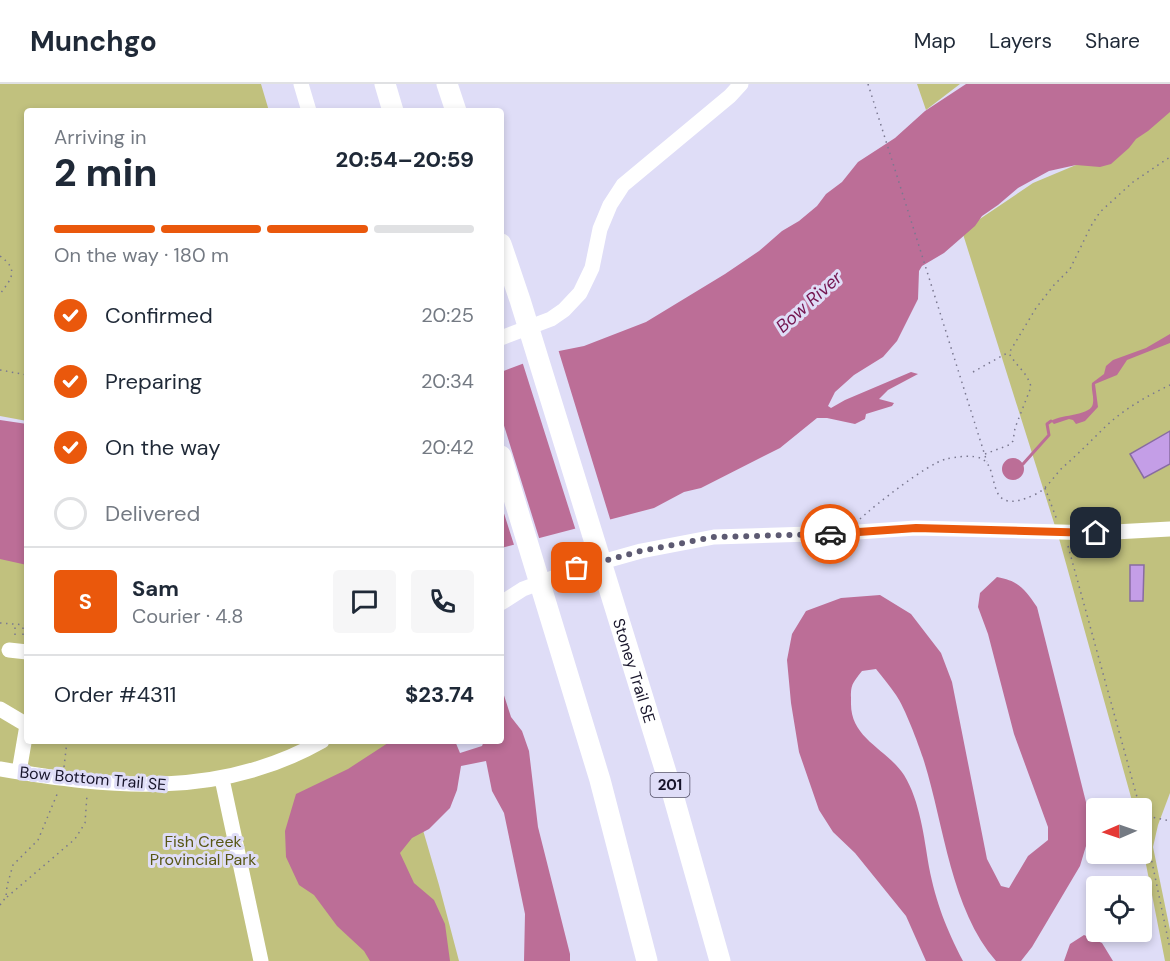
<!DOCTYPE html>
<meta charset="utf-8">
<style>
:root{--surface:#fff;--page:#f6f6f7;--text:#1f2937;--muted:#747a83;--line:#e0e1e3;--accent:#ea580c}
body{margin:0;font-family:"DM Sans",sans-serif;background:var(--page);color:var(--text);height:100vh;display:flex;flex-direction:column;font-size:22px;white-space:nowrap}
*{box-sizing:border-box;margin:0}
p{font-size:20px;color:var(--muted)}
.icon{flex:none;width:33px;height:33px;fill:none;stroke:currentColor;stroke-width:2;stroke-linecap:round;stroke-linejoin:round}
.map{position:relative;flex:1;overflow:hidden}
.sheet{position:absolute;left:24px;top:24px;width:480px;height:636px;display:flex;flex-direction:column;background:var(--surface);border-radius:6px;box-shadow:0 3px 9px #0003}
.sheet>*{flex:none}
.needle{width:39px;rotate:268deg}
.fabs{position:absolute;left:1086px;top:714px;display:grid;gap:12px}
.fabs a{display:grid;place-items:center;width:66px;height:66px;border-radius:6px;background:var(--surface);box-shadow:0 3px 9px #0003;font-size:30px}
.pin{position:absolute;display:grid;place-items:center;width:51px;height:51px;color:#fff;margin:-26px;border-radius:12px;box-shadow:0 3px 9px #0006}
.courier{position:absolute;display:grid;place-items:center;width:60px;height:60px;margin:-30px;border:4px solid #ea580c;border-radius:50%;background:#fff;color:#222;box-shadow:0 2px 8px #0007}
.headline em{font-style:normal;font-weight:800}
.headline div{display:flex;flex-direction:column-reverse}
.headline{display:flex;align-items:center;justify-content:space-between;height:102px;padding:0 30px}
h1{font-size:39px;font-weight:800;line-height:45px}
.bar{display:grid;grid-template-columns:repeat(4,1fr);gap:9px 6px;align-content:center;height:72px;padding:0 30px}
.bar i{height:8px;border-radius:4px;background:var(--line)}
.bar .current{background:var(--accent)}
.bar p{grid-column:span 4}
.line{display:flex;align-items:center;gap:15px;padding:0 30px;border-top:2px solid var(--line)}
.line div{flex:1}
.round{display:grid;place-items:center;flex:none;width:63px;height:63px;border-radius:6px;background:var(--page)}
ol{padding:0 30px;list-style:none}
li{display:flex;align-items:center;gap:18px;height:66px}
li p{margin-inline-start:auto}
li .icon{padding:6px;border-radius:50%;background:var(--accent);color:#fff;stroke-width:4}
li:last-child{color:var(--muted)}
li i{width:33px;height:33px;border:3px solid var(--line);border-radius:50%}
header{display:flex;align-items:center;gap:36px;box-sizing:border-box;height:84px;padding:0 30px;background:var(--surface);border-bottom:2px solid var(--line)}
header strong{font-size:28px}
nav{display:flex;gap:33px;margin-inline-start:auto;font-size:21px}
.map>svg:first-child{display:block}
.green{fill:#c1c17e}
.water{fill:#bc6e97}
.pier{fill:#dfddf7}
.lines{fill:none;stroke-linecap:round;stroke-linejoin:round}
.stream{stroke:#bc6e97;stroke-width:3}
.building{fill:#c49ee7;stroke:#886ca1;stroke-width:1.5}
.path{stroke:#7a7890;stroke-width:1.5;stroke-dasharray:1.5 4.5;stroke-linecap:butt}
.minor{stroke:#fff;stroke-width:15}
.highway{stroke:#fff;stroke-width:21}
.done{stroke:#5d5a72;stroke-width:6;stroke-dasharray:0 10.8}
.route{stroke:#ea580c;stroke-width:8}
.labels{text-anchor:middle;stroke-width:6;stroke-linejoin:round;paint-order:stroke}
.shield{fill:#dfddf7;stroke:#535068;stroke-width:1.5}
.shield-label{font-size:15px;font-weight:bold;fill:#17142a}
.street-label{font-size:16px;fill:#17142a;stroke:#dfddf7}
.park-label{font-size:16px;fill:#585715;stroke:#dfddf7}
.water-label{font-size:18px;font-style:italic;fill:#741550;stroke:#dfddf7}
</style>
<header>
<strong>Munchgo</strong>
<nav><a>Map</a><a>Layers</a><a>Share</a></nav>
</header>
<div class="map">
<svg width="1170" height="877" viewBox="0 0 1170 877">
<rect width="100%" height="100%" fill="#dfddf7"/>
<path class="green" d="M0 0H261L269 27H27V337L0 332Z
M917 0H960L926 26Z
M1170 27V709L1158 741 1153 763 1170 846V877H1165L1142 760V724H1134L1060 458 962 147 1033 99 1114 65Z
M0 466 27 469V657H397L439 801 459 877H0Z"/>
<path class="water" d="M966 0H1170V28L1148 47 1136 55 1129 64 1111 80 1100 83 1076 81 1049 87 1018 104 998 121 982 132 975 142 944 169 922 182 919 187 918 215 897 257 883 273 854 291 835 308 828 322 831 324 845 316 911 288 918 290 888 306 879 315 894 319 892 322 866 330 865 335 855 340 827 334H817L780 364 701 404 684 408 654 424 501 464V288L554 268 584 262 646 238 725 190 759 167 782 147 799 137 817 122 826 110 842 98 858 78 895 54 925 27Z
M1170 250V259L1127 276 1117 291 1095 300 1098 323 1085 337 1076 340 1073 336 1069 335 1054 340 1051 337C1062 330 1092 332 1093 319 1094 312 1091 306 1092 299L1104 290 1106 282 1113 276 1146 264Z
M0 336 27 340V481L0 475Z
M1002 385a11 11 0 1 1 22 0a11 11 0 1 1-22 0Z
M997 493C1019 497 1025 505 1037 523L1092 742 1080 782 1032 863 1021 877H996C950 824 944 739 923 674 918 659 905 624 896 611 890 602 883 594 876 585L862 587C850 602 851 602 851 620 851 655 887 665 904 691 920 717 924 753 929 783 936 819 946 844 963 877H926L906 832 855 769 833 748 819 726 799 668 791 619 787 576 792 550 806 527 841 514 880 511 911 530 941 569 952 598 987 775 1001 802 1009 804 1028 772 1048 756V743L1014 650 988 550 978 523 980 509Z
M501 602 511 633 522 647 529 667 538 743 570 870V877H524L525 830 504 729 492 707 486 677 461 682 457 706 450 724 429 745 412 754 400 769 414 799 434 816 445 840 450 877H370L364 867 337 842 314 811 299 801 286 773 285 747 296 710 348 685 391 657H455L460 669 482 662 484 657H501Z
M1084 851 1102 859 1113 877H1064L1070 860Z"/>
<path class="pier" d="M558 265 611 438 576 447 522 277Z
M501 332 540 457 515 464 501 420Z"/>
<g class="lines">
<path class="stream" d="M1023 380 1049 351 1047 340 1051 337"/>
</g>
<path class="building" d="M1170 347V380L1144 394 1130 370Z
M1130 481H1144L1143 517H1130Z"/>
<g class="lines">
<path class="path" d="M868 0 987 378
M0 172C19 186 12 194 0 210
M0 286 27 291
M973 288 1009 268
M985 370 1009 361 1013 357 1015 344 1031 303C1028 289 1015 281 1009 269L1036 224 1054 201 1070 185 1091 142 1100 128 1133 98 1170 73
M1045 404 1057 436
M860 435C875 421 927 380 946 375 955 373 973 370 982 375 1002 385 982 436 1036 410 1047 405 1054 392 1062 384 1077 371 1091 357 1105 343 1124 325 1147 312 1170 301
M1068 462 1140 724
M0 539 27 541
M15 551V541
M23 551V541
M64 683 67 657
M1142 730 1170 865
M1142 731 1170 737
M7 813 75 755 85 739 87 711
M0 821 6 813 7 802 13 781 38 756 58 708"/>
<path class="minor" d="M301 0 309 27
M501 254 551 235 564 226 580 209 592 184 600 145 610 121 623 101 730 12 741 0
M501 519 523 505 577 485 641 467 714 453 843 449 916 444 1096 449 1170 445
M9 566 27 568
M0 625 27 641 19 688
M0 685C111 704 220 715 322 657
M222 695 261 877"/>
<g class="highway">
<path d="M385 0 393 27"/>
<path d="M447 0 456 27"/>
<path id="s1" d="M501 160 520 216 673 711 720 877"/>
<path d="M501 372 600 696 647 877"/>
</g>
</g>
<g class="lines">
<path class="done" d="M577 484 641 467 714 453 830 450"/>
<path class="route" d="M830 450 916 444 1096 449"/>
</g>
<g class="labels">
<rect class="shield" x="650.5" y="689" width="39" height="24" rx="4.5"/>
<g class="shield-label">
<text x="670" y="706">201</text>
</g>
<g class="street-label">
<text dy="6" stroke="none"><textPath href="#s1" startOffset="447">Stoney Trail SE</textPath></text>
<text transform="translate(93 694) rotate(5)" y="6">Bow Bottom Trail SE</text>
</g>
<g class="park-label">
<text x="203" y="763">Fish Creek<tspan x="203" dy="18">Provincial Park</tspan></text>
</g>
<g class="water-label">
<text transform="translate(809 218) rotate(-42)" y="6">Bow River</text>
</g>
</g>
</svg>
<div class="fabs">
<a><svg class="needle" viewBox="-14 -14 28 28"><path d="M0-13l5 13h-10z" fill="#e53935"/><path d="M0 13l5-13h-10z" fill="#747a83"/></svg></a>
<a><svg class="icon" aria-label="locate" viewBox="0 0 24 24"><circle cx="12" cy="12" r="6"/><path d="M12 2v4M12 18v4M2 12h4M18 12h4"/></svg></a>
</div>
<div class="pin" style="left:577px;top:484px;background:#ea580c"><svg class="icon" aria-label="bag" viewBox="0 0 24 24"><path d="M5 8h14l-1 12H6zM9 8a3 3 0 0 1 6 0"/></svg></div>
<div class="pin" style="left:1096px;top:449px;background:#1f2937"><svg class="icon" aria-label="home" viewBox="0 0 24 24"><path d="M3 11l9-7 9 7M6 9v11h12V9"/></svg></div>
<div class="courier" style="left:830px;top:450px"><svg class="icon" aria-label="car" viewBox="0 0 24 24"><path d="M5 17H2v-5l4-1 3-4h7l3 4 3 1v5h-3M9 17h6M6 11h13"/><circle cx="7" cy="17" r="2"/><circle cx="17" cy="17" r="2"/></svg></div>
<section class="sheet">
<div class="headline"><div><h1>2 min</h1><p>Arriving in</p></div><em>20:54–20:59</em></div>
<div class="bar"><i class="current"></i><i class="current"></i><i class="current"></i><i></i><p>On the way · 180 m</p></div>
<ol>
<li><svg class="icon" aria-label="check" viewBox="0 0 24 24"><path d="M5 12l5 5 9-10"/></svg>Confirmed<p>20:25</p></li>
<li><svg class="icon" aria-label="check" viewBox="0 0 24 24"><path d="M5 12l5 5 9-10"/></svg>Preparing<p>20:34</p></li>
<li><svg class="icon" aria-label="check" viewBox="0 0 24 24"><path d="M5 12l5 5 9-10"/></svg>On the way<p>20:42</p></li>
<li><i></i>Delivered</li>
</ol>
<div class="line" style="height:108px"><b class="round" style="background:var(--accent);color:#fff">S</b><div><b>Sam</b><p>Courier · 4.8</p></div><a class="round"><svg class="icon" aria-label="chat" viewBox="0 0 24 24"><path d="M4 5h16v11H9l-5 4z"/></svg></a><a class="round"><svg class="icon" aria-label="phone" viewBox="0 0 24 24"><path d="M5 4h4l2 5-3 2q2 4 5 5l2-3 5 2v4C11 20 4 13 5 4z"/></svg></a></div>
<div class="line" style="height:78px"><div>Order #4311</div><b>$23.74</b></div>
</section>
</div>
